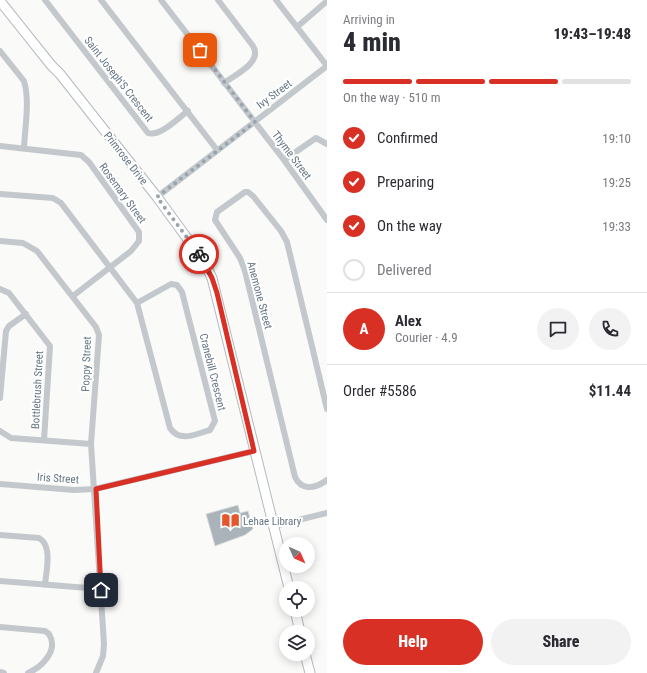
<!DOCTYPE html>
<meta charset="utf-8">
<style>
:root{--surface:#fff;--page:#f2f2f3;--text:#2b2b33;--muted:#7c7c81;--line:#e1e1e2;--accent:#d93025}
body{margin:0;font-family:"Roboto Condensed",sans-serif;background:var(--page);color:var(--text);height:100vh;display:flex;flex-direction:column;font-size:15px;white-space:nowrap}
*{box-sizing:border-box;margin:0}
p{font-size:13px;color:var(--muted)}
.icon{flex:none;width:22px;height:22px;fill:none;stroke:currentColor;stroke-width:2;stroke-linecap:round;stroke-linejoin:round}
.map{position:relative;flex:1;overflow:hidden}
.sheet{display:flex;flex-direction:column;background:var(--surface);width:320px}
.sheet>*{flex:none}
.needle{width:26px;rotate:135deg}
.buttons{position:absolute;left:279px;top:537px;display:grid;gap:8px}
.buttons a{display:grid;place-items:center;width:36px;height:36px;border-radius:50%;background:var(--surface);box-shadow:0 2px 10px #0003;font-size:20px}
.pin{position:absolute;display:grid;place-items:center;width:34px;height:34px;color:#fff;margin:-17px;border-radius:8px;box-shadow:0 2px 6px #0006}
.courier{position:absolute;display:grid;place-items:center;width:40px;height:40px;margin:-20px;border:3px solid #d93025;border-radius:50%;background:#fff;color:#222;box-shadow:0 1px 5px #0007}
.summary em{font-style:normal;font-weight:800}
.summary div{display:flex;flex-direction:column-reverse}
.summary{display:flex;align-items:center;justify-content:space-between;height:68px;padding:0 16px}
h1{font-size:26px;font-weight:800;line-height:30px}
.bar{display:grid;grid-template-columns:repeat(4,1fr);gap:6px 4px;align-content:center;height:48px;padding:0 16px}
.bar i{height:5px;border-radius:3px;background:var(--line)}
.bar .on{background:var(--accent)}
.bar p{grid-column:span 4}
.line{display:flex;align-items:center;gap:10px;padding:0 16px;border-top:1px solid var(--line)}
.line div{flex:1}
.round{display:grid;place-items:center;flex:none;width:42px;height:42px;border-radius:21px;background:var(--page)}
ol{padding:0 16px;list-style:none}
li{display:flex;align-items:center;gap:12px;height:44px}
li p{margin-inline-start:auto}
li .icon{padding:4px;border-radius:50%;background:var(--accent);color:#fff;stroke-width:4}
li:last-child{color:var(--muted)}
li i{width:22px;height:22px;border:2px solid var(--line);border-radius:50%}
.primary-button{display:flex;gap:8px;margin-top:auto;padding:8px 16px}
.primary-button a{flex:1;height:46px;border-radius:24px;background:var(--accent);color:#fff;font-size:16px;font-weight:800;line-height:46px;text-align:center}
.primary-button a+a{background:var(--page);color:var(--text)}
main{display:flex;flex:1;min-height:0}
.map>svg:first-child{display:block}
.building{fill:#aab3b9;stroke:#dcdcda}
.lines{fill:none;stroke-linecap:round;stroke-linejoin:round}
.secondary-casing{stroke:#b3babf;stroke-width:11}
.street{stroke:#c3c8cc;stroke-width:6}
.secondary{stroke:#fff;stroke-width:9}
.done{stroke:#99a4ac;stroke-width:4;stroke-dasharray:0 7.2}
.route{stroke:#d93025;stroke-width:5}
.labels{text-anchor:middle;stroke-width:4;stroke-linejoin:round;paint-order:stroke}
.street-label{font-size:11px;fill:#657683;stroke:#fff}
.poi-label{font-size:11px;fill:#657683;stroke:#fff;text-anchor:start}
</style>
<main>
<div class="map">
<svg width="327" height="673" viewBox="0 0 327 673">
<rect width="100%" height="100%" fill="#fafaf8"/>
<path class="building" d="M238 505 240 513 248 511 253 529 245 535 215 546 206 514Z"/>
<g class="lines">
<defs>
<path id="secondary" d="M0 1 51 65 60 74 157 197 203 260 212 278 289 588
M295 610 300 632
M305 654 310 673"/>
</defs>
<use href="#secondary" class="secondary-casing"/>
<path class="street" d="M45 0 148 133C160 137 178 118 188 111
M101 0 217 150
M161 0 284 160 327 220
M218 0 253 46C263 62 235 75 224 83
M276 0 327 66
M297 27 327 1
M0 51 24 81C30 101 25 126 24 148
M0 146 81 155 89 162 139 232V241L131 251 73 296
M284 160 316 138 327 144
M0 194 53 198 61 203 137 303 170 428C180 443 196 434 210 430L215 421 182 292 177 285 171 284 137 303
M157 197 327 66
M0 241 23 243 37 251 96 327 99 335 91 444 104 644 103 656 96 673
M0 289 9 293 50 346 44 440
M0 398 6 331 9 326 26 314
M327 409 287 242 281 231 253 196 248 192H245L217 212 215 220 240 258 245 271 295 477C302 492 316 488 327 480
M0 431 11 438 91 444
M0 484 74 490 95 489 254 451
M274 526 327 513
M0 535 39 538C53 546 46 571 45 585
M0 581 101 589
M0 627 45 631 49 634C59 650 42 667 28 673
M0 672 4 673"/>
<use href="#secondary" class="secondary"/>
</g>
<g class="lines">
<path class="done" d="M199 254 157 197 255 122 200 50"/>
<path class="route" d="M101 590 96 489 254 451 217 293 212 278 199 254"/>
</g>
<defs>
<symbol id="library-bare" viewBox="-9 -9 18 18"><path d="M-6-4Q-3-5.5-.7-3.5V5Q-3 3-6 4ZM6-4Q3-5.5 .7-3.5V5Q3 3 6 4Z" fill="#e4572e" stroke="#fff" stroke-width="2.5" paint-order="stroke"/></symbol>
</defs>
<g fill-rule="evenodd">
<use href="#library-bare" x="218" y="508" width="25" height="25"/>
</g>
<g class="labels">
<g class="street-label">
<text transform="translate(119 79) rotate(52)" y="4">Saint Joseph'S Crescent</text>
<text transform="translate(274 94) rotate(-37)" y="4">Ivy Street</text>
<text transform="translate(292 155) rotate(53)" y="4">Thyme Street</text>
<text transform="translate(126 158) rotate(52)" y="4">Primrose Drive</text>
<text transform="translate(123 193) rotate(54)" y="4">Rosemary Street</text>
<text transform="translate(260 295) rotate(75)" y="4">Anemone Street</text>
<text transform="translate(86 364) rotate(-88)" y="4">Poppy Street</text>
<text transform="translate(213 372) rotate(76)" y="4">Cranebill Crescent</text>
<text transform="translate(37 390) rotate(-87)" y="4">Bottlebrush Street</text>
<text transform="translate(58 478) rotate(4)" y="4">Iris Street</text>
</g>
<g class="poi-label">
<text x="243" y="525">Lehae Library</text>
</g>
</g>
</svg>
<div class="buttons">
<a><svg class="needle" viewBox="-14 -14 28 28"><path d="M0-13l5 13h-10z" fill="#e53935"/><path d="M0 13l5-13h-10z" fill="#7c7c81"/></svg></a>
<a><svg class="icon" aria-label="locate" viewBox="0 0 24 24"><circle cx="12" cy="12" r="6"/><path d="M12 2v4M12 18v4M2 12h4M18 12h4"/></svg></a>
<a><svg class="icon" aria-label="layers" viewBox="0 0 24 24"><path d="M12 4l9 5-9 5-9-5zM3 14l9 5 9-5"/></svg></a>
</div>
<div class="pin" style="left:200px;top:50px;background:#ea580c"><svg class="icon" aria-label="bag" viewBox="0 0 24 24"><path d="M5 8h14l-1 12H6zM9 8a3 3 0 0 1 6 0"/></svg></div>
<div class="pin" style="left:101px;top:590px;background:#1f2937"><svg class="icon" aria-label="home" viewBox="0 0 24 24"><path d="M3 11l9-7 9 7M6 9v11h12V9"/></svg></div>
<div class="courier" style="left:199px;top:254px"><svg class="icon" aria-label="bike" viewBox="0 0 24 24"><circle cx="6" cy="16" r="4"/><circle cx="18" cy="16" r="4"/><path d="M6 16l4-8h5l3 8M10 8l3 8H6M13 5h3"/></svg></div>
</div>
<section class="sheet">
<div class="summary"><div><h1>4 min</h1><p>Arriving in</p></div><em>19:43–19:48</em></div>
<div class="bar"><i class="on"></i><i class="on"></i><i class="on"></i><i></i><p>On the way · 510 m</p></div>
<ol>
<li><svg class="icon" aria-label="check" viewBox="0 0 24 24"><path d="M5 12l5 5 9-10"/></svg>Confirmed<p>19:10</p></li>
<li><svg class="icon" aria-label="check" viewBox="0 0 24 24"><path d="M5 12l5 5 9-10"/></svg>Preparing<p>19:25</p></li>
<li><svg class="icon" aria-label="check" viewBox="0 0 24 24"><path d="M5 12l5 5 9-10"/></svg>On the way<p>19:33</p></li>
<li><i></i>Delivered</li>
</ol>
<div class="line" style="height:72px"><b class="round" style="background:var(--accent);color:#fff">A</b><div><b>Alex</b><p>Courier · 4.9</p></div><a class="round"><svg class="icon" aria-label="chat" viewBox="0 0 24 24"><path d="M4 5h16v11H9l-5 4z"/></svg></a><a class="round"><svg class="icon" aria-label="phone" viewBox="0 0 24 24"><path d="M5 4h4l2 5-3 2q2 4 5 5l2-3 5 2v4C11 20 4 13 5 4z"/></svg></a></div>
<div class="line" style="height:52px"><div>Order #5586</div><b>$11.44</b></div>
<div class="primary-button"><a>Help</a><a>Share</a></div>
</section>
</main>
